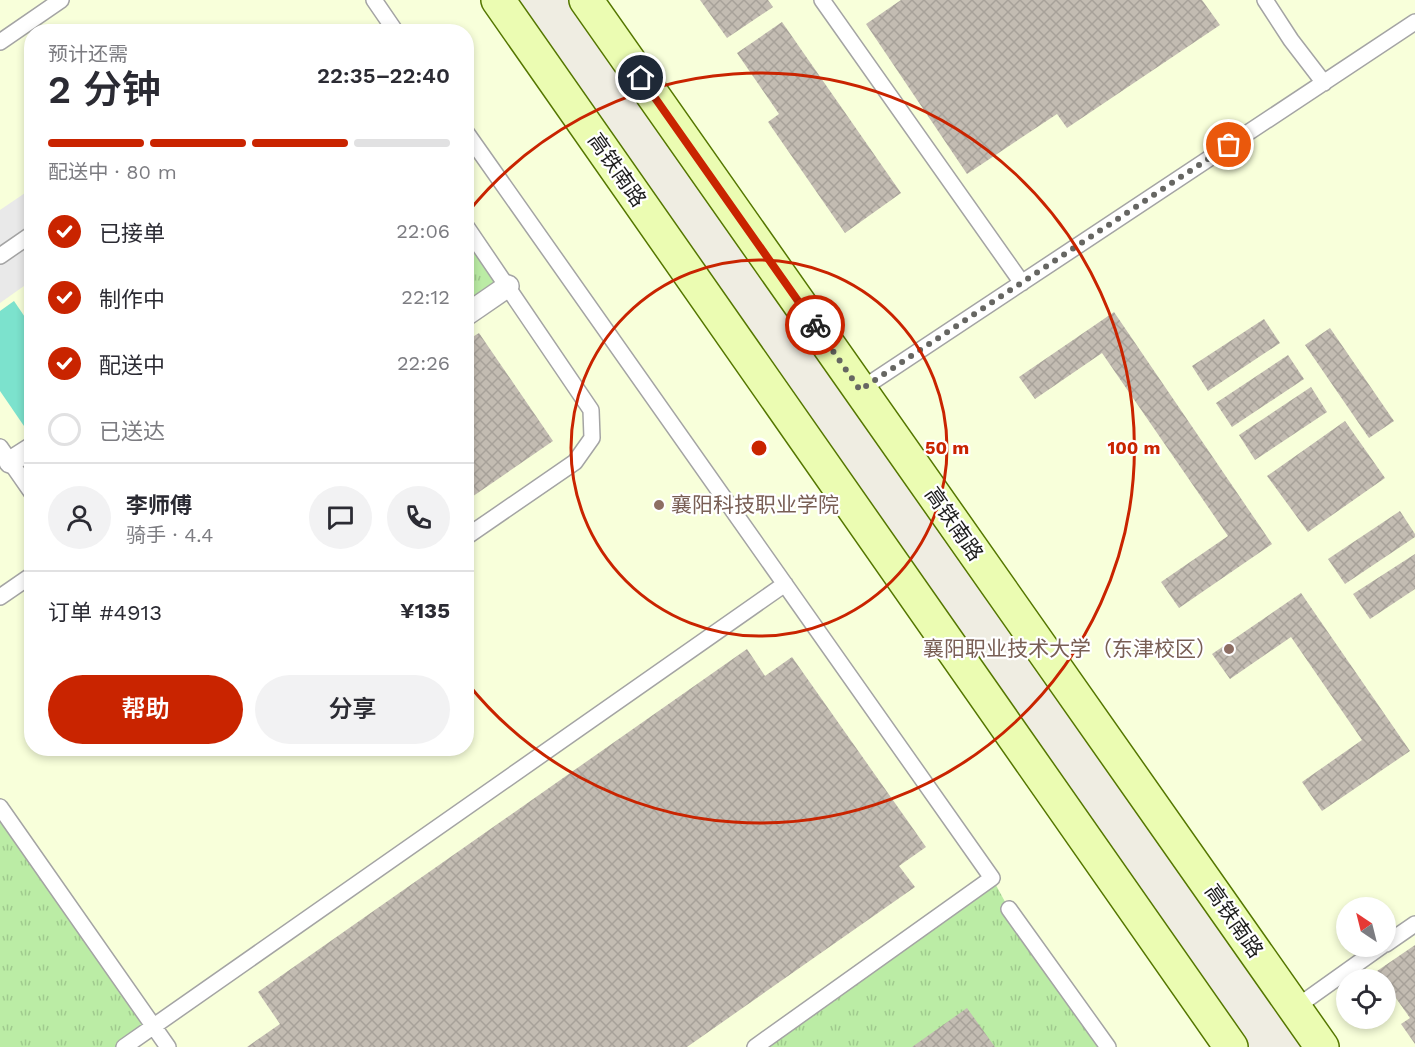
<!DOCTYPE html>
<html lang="zh">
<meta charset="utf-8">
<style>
:root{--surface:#fff;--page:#f2f2f3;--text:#2b2b33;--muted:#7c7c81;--line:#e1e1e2;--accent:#c92400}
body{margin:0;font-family:"Work Sans","Noto Sans SC",sans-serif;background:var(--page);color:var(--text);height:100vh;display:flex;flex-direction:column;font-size:22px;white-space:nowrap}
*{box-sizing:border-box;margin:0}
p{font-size:20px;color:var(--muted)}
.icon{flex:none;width:33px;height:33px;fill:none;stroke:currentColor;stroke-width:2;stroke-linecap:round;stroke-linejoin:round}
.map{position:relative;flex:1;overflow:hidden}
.side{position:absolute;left:24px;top:24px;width:450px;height:732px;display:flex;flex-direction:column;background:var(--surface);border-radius:24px;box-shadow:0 3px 9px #0003}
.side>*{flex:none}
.needle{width:39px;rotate:325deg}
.buttons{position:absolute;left:1336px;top:897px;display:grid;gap:12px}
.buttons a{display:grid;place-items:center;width:60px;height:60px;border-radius:50%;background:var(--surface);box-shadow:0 3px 9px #0003;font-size:30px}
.pin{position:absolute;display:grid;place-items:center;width:51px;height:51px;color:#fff;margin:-26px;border:3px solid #fff;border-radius:50%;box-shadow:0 2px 6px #0007}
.courier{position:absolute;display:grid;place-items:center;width:60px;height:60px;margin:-30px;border:4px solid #c92400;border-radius:50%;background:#fff;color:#222;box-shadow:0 2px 8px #0007}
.overview em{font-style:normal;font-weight:600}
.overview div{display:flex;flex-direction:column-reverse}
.overview{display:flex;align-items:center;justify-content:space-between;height:102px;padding:0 24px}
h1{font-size:39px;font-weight:600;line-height:45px}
.bar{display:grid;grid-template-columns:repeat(4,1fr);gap:9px 6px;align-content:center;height:72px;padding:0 24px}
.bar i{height:8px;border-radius:4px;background:var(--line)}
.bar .on{background:var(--accent)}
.bar p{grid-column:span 4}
.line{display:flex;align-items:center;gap:15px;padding:0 24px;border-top:2px solid var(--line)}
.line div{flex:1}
.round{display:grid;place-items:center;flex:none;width:63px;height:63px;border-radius:32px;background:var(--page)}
ol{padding:0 24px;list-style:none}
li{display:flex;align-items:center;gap:18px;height:66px}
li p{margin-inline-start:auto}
li .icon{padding:6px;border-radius:50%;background:var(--accent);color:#fff;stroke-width:4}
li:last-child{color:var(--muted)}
li i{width:33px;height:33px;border:3px solid var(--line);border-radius:50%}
.cta{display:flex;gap:12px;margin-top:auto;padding:12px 24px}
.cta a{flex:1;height:69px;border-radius:36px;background:var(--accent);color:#fff;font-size:24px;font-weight:600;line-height:69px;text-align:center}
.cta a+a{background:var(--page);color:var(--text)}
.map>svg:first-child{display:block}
.education{fill:#f8ffda;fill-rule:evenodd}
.grass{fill:url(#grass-tufts)}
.pitch{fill:#7ce2cd}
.parking{fill:#e9e9e9}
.building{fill:url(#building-cross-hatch)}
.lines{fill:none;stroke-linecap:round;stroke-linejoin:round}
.service-casing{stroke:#a4a4a4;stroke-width:18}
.pedestrian-casing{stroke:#a4a4a4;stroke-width:24}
.secondary-casing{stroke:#570;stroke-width:36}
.service{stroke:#fff;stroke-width:15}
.pedestrian{stroke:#fff;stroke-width:21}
.secondary{stroke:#ebfcb2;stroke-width:33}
.done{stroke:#666662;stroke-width:6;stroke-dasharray:0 10.8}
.route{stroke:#c92400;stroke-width:8}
.ring{fill:none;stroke:#c92400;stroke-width:3}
.education-dot{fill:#8d6e63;stroke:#fff;stroke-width:2}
.labels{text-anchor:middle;stroke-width:4.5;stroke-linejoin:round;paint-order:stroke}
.street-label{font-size:21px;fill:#1d1d1d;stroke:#fff}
.education-label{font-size:21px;fill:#785e54;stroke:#fff;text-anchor:start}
.centre{fill:#c92400;stroke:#fff;stroke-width:3}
.ring-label{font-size:18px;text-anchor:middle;font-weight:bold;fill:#c92400;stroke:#fff;stroke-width:4.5;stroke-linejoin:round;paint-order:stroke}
</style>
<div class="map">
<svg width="1415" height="1047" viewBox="0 0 1415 1047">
<defs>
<pattern id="grass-tufts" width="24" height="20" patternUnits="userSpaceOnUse" patternTransform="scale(1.5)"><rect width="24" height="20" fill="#bbeca5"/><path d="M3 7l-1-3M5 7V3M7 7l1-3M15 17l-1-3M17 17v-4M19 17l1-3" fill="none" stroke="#a0ca8e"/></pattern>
<pattern id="building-cross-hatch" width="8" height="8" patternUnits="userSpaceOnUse" patternTransform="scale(1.5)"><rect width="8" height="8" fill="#c3bcb2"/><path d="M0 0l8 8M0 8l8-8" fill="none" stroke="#a7a199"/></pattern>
</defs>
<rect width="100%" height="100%" fill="#efede2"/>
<path class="education" d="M0 0H498L1231 1047H0ZM32 32H466V748H32Z
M586 0H1415V1047H1322ZM1347 908H1386V946H1347ZM1347 980H1386V1018H1347Z"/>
<path class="grass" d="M466 226 508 286 466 315Z
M0 807 154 1026 124 1047H0Z
M992 878 1009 909 1108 1047H755Z"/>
<path class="pitch" d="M14 301 31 326V421L24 426 0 391V311Z"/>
<path class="parking" d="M31 189V281L0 303V210Z"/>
<path class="building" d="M700 0H768L773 7 727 38Z
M901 0H1202L1220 25 1067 128 1057 114 967 174 866 24Z
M782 22 901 193 845 233 768 122 779 114 737 53Z
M1114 312 1272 544 1179 608 1161 582 1228 536 1102 353 1035 399 1019 377Z
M1264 319 1280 343 1208 391 1192 366Z
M1330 328 1394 421 1369 438 1305 345Z
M479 333 553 441 466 501V341Z
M1288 355 1304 379 1232 427 1216 403Z
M1311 387 1327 412 1255 460 1239 435Z
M1345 421 1385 478 1308 532 1267 476Z
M1400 511 1415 534V537L1345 584 1328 559Z
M1415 554V589L1370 619 1353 594Z
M1301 593 1410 751 1322 811 1302 782 1362 740 1291 637 1230 679 1212 654Z
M747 649 765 676 792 657 926 847 899 866 915 887 687 1047H247L280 1024 258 992Z
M1415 945V1044L1401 1024 1410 1018 1386 984V980H1383L1377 971Z
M967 1008 995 1047H912Z"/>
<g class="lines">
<defs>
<path id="service" d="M374 0 396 32
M822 0 1022 283
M1265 0 1291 40 1324 83
M0 42 61 0
M466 132 992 878 755 1047
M466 226 591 410 592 438 575 462 466 537
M0 256 32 234
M860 390 1415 22
M0 447 32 493
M0 597 32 575
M0 807 168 1047
M1009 909 1108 1047
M1386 944 1415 924
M1295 1008 1382 946
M124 1047 785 584"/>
<path id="pedestrian" d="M466 315 508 286
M10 462 32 448"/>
<path id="secondary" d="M498 0 1231 1047
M586 0 1322 1047"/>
</defs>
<use href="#service" class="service-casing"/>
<use href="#pedestrian" class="pedestrian-casing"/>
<use href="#secondary" class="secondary-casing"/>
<use href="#service" class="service"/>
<use href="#pedestrian" class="pedestrian"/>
<use href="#secondary" class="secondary"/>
</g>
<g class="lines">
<path class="done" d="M815 325 860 390 1229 145"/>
<path class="route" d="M641 78 815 325"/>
</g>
<g class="ring">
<circle cx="759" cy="448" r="188"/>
<path d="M468 212A375 375 0 1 1 468 684"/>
</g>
<g class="education-dot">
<circle cx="659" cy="505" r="6"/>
<circle cx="1229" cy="649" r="6"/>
</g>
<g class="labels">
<g class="street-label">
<text transform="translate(617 170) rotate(55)" y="7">高铁南路</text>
<text transform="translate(954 524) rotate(55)" y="7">高铁南路</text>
<text transform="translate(1234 921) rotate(55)" y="7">高铁南路</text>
</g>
<g class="education-label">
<text x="671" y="512">襄阳科技职业学院</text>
<text x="1217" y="656" text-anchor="end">襄阳职业技术大学（东津校区）</text>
</g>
</g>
<circle cx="759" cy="448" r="9" class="centre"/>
<g class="ring-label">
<text x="947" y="454">50 m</text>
<text x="1134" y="454">100 m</text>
</g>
</svg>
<div class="buttons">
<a><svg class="needle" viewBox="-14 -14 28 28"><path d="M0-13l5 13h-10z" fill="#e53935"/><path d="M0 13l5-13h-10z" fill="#7c7c81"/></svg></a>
<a><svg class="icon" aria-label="locate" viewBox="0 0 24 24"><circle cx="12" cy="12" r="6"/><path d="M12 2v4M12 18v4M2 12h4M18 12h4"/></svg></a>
</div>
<div class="pin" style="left:1229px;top:145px;background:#ea580c"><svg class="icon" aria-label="bag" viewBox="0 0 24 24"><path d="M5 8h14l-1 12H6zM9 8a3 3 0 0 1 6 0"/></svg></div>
<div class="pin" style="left:641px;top:78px;background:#1f2937"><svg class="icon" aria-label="home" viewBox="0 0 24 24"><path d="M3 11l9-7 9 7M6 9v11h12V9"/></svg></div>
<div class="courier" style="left:815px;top:325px"><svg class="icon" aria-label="bike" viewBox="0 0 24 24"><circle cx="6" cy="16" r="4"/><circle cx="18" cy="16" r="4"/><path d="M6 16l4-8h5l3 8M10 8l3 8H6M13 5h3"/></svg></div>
<section class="side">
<div class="overview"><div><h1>2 分钟</h1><p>预计还需</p></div><em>22:35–22:40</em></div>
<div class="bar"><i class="on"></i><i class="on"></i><i class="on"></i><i></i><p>配送中 · 80 m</p></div>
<ol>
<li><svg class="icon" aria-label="check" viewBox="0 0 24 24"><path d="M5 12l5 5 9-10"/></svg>已接单<p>22:06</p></li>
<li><svg class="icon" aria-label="check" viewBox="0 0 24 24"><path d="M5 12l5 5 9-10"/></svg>制作中<p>22:12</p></li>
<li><svg class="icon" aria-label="check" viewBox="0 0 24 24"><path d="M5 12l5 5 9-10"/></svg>配送中<p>22:26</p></li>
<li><i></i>已送达</li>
</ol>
<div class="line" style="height:108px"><a class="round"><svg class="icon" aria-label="person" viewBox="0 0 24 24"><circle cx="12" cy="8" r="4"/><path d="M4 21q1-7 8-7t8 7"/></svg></a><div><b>李师傅</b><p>骑手 · 4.4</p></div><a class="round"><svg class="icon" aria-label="chat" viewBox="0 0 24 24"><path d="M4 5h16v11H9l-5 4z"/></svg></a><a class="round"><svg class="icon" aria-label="phone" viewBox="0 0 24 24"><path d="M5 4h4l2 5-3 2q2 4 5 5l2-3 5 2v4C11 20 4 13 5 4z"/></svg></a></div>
<div class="line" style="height:78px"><div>订单 #4913</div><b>¥135</b></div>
<div class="cta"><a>帮助</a><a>分享</a></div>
</section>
</div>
